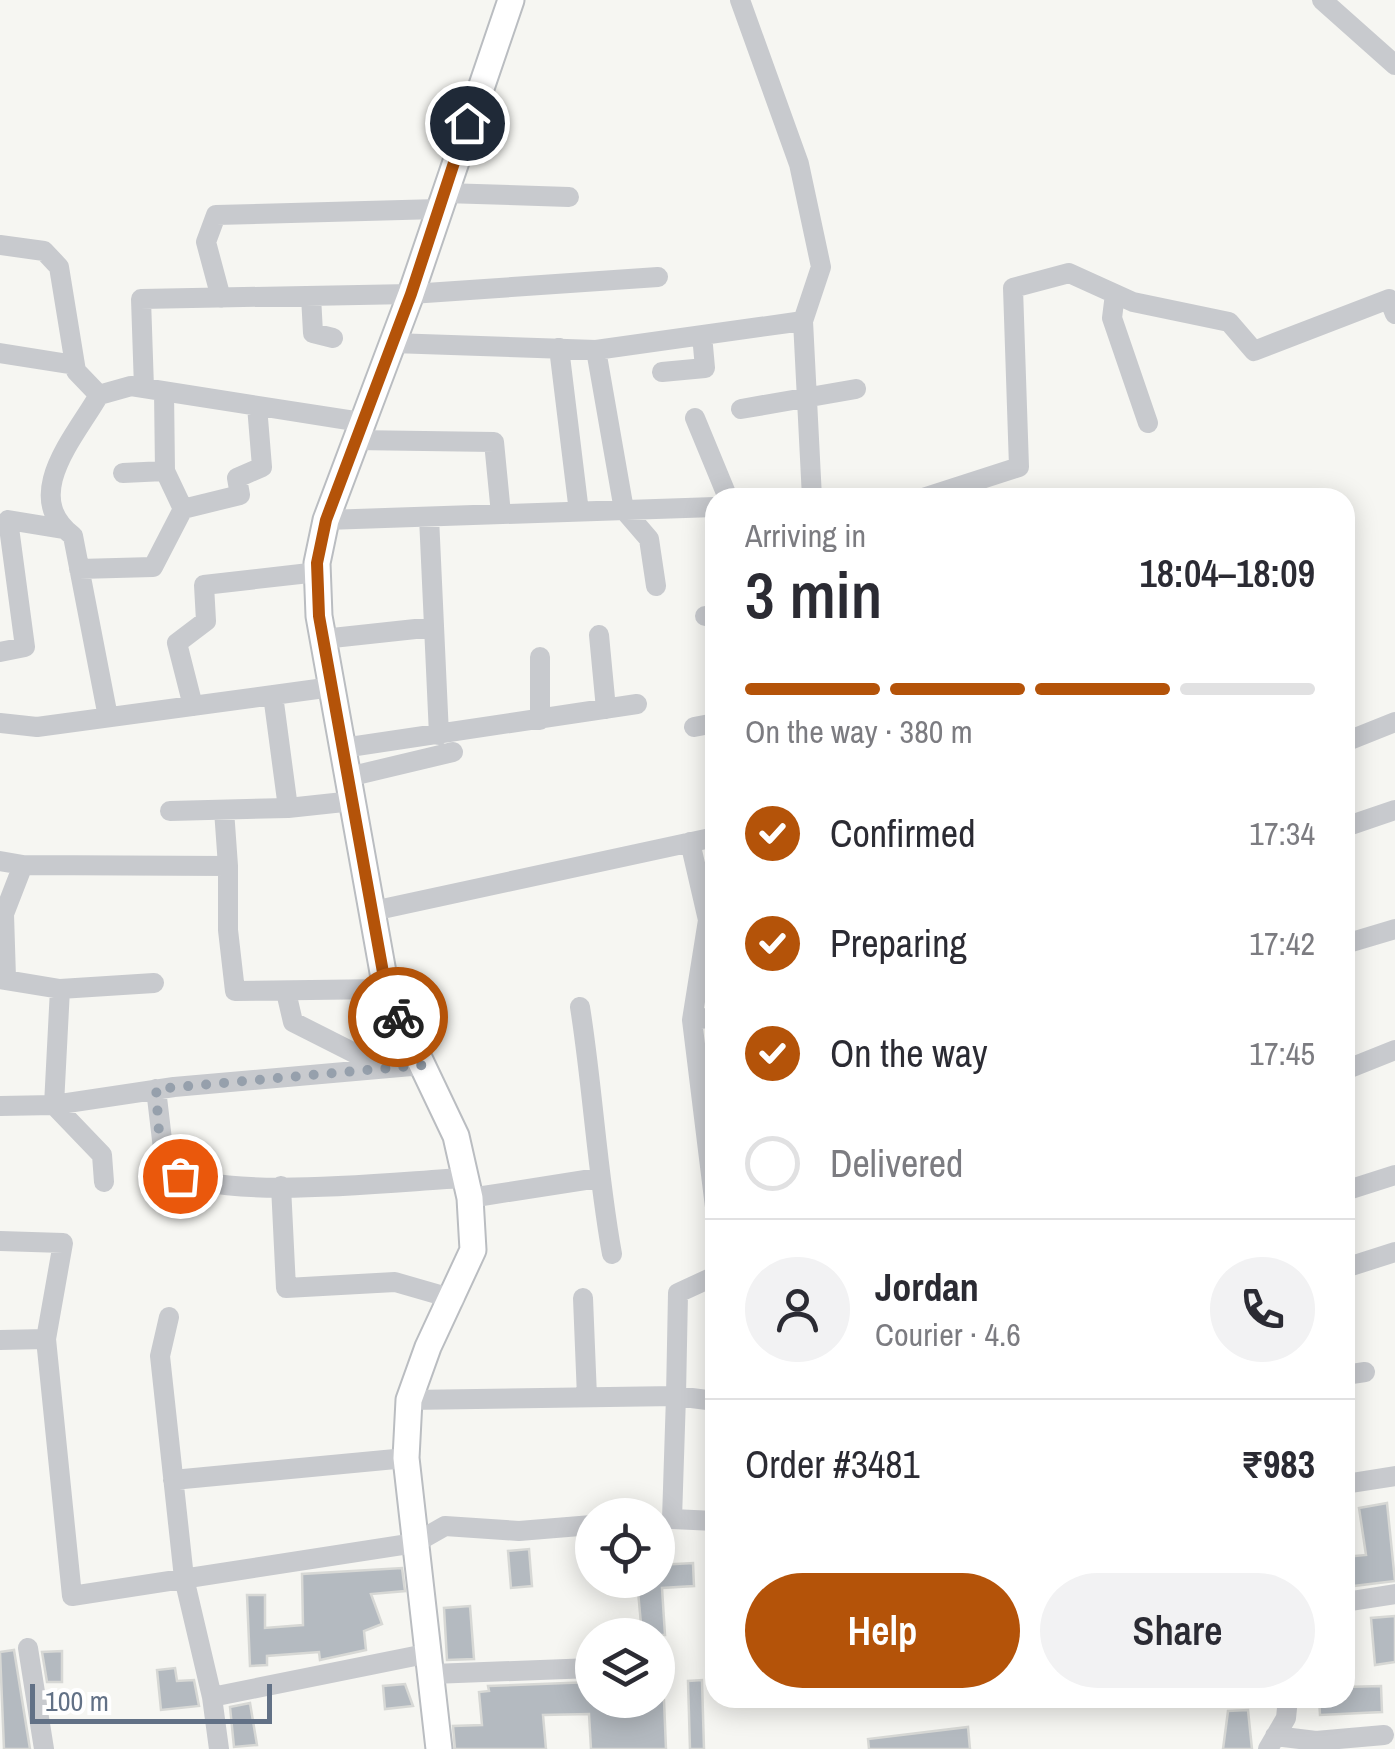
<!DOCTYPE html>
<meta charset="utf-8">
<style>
:root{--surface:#fff;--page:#f2f2f3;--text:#2b2b33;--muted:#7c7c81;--line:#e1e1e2;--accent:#b45309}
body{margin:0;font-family:"Archivo Narrow",sans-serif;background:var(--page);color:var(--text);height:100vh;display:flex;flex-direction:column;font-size:38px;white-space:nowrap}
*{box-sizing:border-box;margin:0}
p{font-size:32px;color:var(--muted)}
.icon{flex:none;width:55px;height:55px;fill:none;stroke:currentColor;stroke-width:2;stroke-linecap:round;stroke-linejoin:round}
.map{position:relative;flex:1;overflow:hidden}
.panel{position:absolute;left:705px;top:488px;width:650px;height:1220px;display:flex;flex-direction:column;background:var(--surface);border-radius:30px;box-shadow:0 5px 25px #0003}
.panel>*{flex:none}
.controls{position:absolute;left:575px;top:1498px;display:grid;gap:20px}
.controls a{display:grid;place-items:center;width:100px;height:100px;border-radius:50%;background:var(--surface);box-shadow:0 5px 25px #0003;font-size:50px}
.scale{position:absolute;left:30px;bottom:25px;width:242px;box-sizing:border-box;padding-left:10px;border:5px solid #627186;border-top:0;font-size:28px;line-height:35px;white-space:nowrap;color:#627186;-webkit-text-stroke:8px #fff;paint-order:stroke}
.pin{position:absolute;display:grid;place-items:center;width:85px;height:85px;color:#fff;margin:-42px;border:5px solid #fff;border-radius:50%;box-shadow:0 2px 10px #0007}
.courier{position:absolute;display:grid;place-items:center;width:100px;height:100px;margin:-50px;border:8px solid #b45309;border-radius:50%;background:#fff;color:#222;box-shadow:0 2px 12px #0007}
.overview em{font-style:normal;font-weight:600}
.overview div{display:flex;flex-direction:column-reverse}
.overview{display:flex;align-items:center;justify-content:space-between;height:170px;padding:0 40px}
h1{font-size:65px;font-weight:600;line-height:75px}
.bar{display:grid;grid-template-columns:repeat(4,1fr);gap:15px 10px;align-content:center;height:120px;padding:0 40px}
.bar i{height:12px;border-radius:8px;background:var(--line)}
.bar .on{background:var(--accent)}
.bar p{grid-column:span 4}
.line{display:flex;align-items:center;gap:25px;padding:0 40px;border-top:2px solid var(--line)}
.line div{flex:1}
.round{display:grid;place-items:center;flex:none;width:105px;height:105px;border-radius:52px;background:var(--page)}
ol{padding:0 40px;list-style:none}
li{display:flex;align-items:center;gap:30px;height:110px}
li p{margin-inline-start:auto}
li .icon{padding:10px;border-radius:50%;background:var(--accent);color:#fff;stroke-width:4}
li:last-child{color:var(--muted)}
li i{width:55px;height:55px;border:5px solid var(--line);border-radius:50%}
.cta{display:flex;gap:20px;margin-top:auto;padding:20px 40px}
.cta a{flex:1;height:115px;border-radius:60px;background:var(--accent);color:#fff;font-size:40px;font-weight:600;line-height:115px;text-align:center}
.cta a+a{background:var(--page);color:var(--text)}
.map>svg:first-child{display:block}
.building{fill:#b4bac0;stroke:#d7d8d5;stroke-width:2.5}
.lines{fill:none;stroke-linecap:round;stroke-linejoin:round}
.major-casing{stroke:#babdc1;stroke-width:29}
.minor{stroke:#c8cace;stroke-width:20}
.major{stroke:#fff;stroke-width:25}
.done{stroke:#96a0ac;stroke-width:10;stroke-dasharray:0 18}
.route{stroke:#b45309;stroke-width:12}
</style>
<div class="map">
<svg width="1395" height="1749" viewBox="0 0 1395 1749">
<rect width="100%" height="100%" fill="#f6f6f2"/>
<path class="building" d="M1387 1503 1395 1581 1345 1587V1557L1366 1555 1359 1508Z
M529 1549 532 1586 511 1588 508 1551Z
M693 1563 694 1586 662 1588 665 1635H642L637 1580H658V1565Z
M402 1568 405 1591 371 1594 382 1624 364 1631 366 1650 320 1660 319 1652 267 1656V1665L250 1666 247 1595H265V1628L303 1625 302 1574Z
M470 1606 474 1659 447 1660 444 1608Z
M1395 1616V1662L1375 1665 1371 1618Z
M14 1650 30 1749H4L0 1652Z
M62 1651V1682H47L42 1652Z
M175 1668 177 1681 194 1680 199 1706 161 1710 157 1670Z
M702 1680 704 1749H690L688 1681Z
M592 1682V1700H664L666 1749H591L589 1714 543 1715 546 1749H455L453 1726 482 1725 479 1692 489 1691 488 1686Z
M405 1684 413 1706 385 1709 383 1686Z
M1381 1686 1382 1712 1320 1715 1319 1698H1345V1687Z
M250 1703 257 1745 234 1747 230 1707Z
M1248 1710 1252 1749H1223L1228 1711Z
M968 1727 970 1749H869L868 1739Z"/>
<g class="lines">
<defs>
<path id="major" d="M439 1749 406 1458 409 1400 428 1347 473 1250 470 1198 456 1136 386 989 319 616 317 563 326 520 411 294 511 0"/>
</defs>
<use href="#major" class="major-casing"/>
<path class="minor" d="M740 0 799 164 821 267 803 321
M1322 0 1395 65
M444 193 569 197
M0 245 44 251 59 267 76 371 99 395
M1115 294 1112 318 1148 423
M311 296 313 333 333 338
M221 298 206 242 216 215 439 209
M392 343 596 350 803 321 812 498
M559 348 579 512
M596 350 624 510 649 539 656 586
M0 353 75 365
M662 372 705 368 702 335
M144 388 141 299 411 294 658 277
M741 409 856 389
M695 418 728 498
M354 440 494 442 501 514
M123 473 165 471
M923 498 1019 467 1013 288 1069 273 1133 302 1229 322 1254 351 1389 299 1395 314
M183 509 240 495 237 478 262 467 257 406
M429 517 439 735
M326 520 715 507
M79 569 153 567 183 509 165 471 164 391
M705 616H715
M599 635 606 709
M323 639 434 627
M0 652 25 647 8 520 63 529
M540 657V720
M273 695 288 808
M193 706 177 643 206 621 204 585 318 572
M108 717 73 536C20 496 75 437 99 395L131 386 361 422
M0 723 37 727 332 687
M694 727 715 723
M1345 742 1395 722
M343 748 637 704
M348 777 453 752
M224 810 228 866
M170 811 288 808 353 801
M1345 827 1395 810
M690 842 708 920 692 1020 715 1207
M0 861 23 865 228 866V930L235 991 386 989
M373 911 715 837
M1345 944 1395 929
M6 978 4 914 23 865
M0 979 60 989 154 983
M60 989 54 1105 102 1155 104 1182
M286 992 293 1022 382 1067
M580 1007C593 1089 597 1172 612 1254
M692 1020 715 1017
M1345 1070 1395 1050
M156 1089 164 1157 170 1171C226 1202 397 1181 465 1178
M0 1106 54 1105 174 1087 423 1065
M281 1186 286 1288 395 1282 454 1299
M1345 1191 1395 1175
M470 1198 598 1178
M0 1241 63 1243 46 1339
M1345 1268 1395 1252
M583 1298 587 1397
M169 1317 160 1356 184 1578 212 1697 219 1749
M0 1340 46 1339 72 1596 415 1543 445 1526 519 1531 592 1525
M1345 1375 1365 1372
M409 1400 676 1396 678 1293 715 1276
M715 1401 676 1396 672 1519 715 1521
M173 1480 406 1458
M1345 1484 1395 1476
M1345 1602 1395 1594
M28 1648 44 1749
M432 1674 592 1668
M212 1697 430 1653
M1275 1736 1316 1741 1384 1735
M1268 1749 1286 1718 1288 1698"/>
<use href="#major" class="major"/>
</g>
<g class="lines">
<path class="done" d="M180 1176C155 1163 159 1114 156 1089L423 1065 398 1017"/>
<path class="route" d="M398 1017 386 989 319 616 317 563 326 520 411 294 467 123"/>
</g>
</svg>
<div class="controls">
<a><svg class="icon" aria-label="locate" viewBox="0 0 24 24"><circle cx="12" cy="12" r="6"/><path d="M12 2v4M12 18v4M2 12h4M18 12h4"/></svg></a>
<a><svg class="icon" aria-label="layers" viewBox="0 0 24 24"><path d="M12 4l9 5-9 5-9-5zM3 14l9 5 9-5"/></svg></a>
</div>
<div class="scale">100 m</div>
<div class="pin" style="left:180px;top:1176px;background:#ea580c"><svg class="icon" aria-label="bag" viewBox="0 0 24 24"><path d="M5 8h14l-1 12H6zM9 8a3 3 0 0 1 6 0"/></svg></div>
<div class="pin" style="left:467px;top:123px;background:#1f2937"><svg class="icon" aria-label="home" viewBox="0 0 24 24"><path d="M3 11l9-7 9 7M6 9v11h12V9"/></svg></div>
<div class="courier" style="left:398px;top:1017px"><svg class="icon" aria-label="bike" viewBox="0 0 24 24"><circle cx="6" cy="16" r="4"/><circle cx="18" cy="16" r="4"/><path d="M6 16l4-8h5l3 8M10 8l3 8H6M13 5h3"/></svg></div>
<section class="panel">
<div class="overview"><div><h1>3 min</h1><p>Arriving in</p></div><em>18:04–18:09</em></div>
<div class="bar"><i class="on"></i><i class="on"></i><i class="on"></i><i></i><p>On the way · 380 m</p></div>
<ol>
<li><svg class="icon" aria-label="check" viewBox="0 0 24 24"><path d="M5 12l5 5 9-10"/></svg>Confirmed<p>17:34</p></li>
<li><svg class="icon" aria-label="check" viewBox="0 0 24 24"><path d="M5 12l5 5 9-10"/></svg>Preparing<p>17:42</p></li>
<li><svg class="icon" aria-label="check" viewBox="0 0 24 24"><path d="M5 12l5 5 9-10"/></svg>On the way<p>17:45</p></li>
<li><i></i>Delivered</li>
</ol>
<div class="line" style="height:180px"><a class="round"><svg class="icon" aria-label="person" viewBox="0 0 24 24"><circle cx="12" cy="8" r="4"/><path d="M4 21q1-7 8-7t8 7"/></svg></a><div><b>Jordan</b><p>Courier · 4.6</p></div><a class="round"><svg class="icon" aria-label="phone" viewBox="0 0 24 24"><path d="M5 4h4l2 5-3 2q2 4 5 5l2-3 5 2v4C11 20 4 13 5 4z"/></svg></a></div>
<div class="line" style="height:130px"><div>Order #3481</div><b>₹983</b></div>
<div class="cta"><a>Help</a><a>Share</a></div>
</section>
</div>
